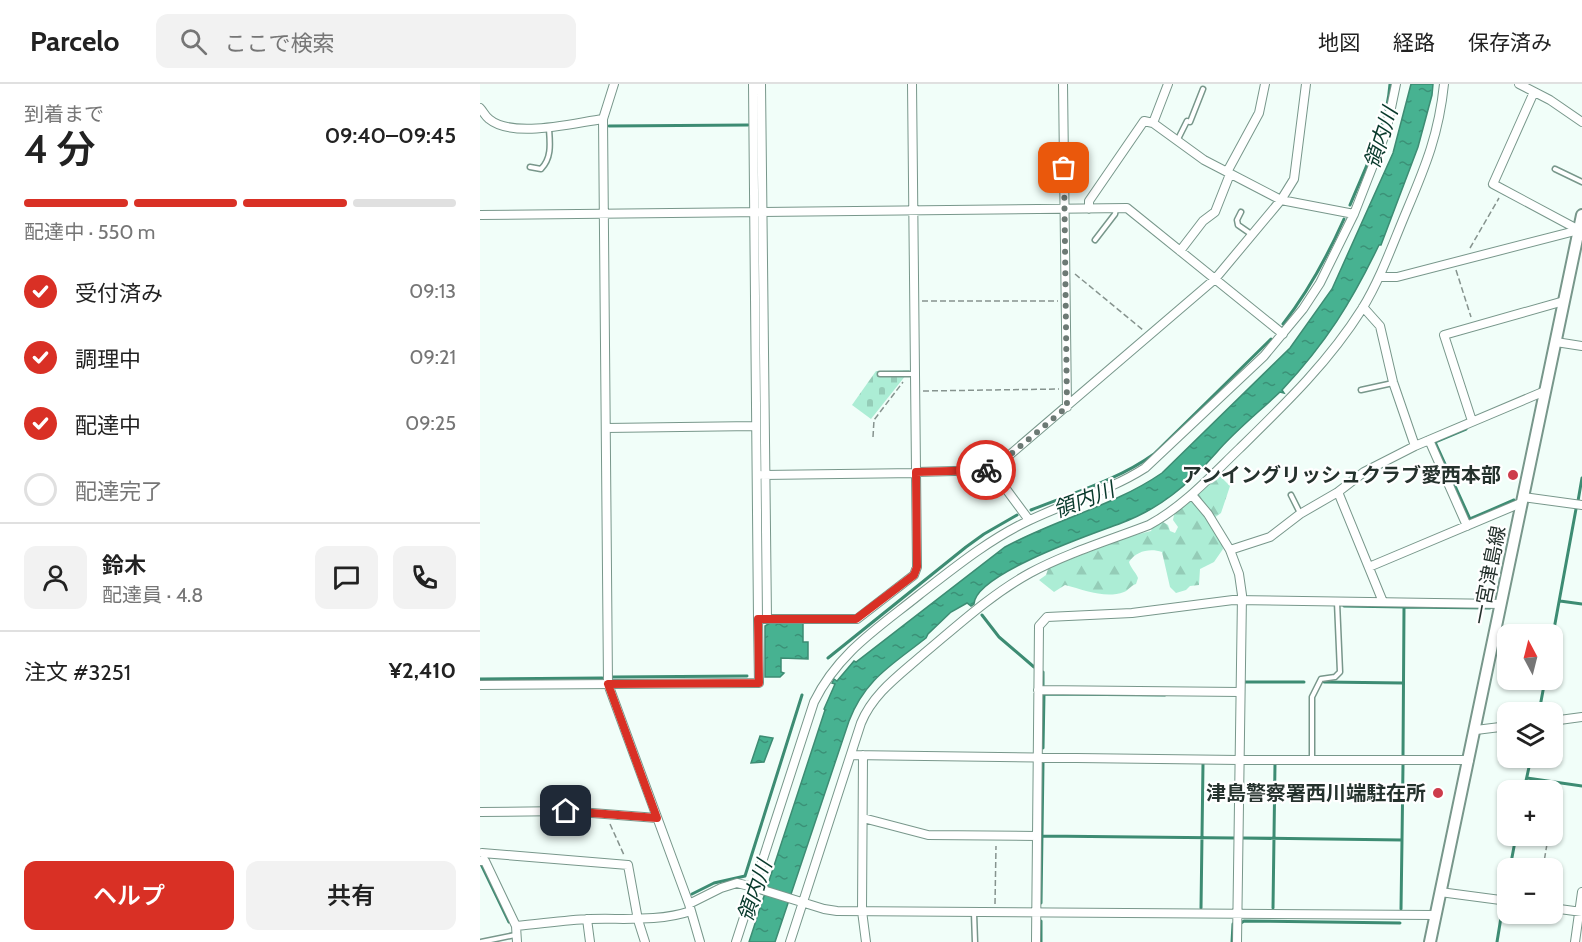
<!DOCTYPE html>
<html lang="ja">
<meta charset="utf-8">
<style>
:root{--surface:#fff;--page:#f2f2f2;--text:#222;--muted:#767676;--line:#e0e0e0;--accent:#d93025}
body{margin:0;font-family:Cabin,"Noto Sans JP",sans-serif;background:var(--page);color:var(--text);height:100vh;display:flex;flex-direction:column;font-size:22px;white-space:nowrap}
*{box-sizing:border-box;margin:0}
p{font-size:20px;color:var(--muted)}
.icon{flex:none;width:33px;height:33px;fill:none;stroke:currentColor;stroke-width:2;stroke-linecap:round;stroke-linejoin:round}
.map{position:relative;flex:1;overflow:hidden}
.details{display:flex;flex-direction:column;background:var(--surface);width:480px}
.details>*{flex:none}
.needle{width:39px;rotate:353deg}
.fabs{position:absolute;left:1017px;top:540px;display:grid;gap:12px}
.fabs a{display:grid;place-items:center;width:66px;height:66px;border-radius:12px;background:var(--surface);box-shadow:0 2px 4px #0004;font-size:30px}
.pin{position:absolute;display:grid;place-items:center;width:51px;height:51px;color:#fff;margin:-26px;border-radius:12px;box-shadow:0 3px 9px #0006}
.courier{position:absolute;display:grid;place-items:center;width:60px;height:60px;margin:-30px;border:4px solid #d93025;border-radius:50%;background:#fff;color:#222;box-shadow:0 2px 8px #0007}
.summary em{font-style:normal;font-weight:600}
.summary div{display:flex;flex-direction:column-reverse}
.summary{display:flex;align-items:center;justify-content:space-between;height:102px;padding:0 24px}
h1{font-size:39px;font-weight:600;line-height:45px}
.bar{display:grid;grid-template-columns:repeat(4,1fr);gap:9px 6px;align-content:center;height:72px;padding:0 24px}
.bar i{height:8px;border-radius:4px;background:var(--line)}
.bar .selected{background:var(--accent)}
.bar p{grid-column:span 4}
.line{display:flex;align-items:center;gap:15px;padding:0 24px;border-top:2px solid var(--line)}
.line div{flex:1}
.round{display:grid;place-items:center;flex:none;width:63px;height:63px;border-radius:12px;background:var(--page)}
ol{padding:0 24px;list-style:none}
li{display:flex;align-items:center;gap:18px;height:66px}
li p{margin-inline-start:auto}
li .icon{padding:6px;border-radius:50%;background:var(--accent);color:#fff;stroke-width:4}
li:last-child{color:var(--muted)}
li i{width:33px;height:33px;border:3px solid var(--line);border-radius:50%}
.cta{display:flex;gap:12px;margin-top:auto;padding:12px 24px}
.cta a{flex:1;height:69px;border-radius:12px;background:var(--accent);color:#fff;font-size:24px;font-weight:600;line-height:69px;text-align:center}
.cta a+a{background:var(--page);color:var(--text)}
header{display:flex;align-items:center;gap:36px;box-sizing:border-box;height:84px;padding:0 30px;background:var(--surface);border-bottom:2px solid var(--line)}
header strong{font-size:28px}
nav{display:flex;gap:33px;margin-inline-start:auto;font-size:21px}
.search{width:420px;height:54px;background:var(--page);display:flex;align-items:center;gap:15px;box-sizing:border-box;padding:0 21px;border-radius:12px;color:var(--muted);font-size:22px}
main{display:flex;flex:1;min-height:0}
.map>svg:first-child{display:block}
.forest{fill:url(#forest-firs)}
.cemetery{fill:url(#cemetery-stones)}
.water{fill:url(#water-ripples);stroke:#3d8c73;stroke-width:1.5}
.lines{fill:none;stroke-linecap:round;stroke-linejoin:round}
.stream{stroke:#3d8c73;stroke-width:3}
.service-casing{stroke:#78978b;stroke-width:7}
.minor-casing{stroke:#78978b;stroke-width:10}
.secondary-casing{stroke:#78978b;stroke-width:14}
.path{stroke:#86938e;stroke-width:1.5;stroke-dasharray:6 3;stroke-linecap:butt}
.service{stroke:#fff;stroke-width:4}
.minor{stroke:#fff;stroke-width:8}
.secondary{stroke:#fff;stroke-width:10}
.done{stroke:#6c7974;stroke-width:6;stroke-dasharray:0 10.8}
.route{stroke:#d93025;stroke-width:8}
.poi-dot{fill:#cd3c4b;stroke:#fff;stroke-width:2}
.labels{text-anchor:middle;stroke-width:4.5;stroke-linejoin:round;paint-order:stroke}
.poi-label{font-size:20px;font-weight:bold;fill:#25322d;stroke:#fff;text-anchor:end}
.street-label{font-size:20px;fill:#25322d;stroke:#fff}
.water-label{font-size:21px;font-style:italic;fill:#08392b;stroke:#fff}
</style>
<header>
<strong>Parcelo</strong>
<div class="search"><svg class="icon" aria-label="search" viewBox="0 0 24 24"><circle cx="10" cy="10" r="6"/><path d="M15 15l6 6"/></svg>ここで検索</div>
<nav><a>地図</a><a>経路</a><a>保存済み</a></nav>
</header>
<main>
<section class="details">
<div class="summary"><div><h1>4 分</h1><p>到着まで</p></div><em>09:40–09:45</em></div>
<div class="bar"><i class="selected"></i><i class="selected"></i><i class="selected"></i><i></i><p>配達中 · 550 m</p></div>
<ol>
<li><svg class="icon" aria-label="check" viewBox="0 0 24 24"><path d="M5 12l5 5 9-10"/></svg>受付済み<p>09:13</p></li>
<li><svg class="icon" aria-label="check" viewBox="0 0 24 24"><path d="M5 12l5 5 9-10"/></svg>調理中<p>09:21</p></li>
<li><svg class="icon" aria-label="check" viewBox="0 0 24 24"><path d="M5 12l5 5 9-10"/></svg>配達中<p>09:25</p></li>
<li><i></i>配達完了</li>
</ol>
<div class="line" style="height:108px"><a class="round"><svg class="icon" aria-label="person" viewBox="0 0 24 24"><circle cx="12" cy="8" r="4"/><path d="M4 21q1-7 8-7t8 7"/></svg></a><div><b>鈴木</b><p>配達員 · 4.8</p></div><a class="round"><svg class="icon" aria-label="chat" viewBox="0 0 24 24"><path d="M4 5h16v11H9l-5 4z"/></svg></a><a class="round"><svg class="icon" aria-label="phone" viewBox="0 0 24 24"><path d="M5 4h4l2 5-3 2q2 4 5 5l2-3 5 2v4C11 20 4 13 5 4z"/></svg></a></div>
<div class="line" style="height:78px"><div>注文 #3251</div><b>¥2,410</b></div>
<div class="cta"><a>ヘルプ</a><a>共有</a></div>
</section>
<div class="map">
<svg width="1102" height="858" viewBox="0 0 1102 858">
<defs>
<pattern id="forest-firs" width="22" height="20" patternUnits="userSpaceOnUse" patternTransform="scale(1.5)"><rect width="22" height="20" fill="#acedd5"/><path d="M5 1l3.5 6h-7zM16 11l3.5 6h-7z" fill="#94ccb7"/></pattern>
<pattern id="cemetery-stones" width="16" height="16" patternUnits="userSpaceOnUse" patternTransform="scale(1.5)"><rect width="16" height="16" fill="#acedd5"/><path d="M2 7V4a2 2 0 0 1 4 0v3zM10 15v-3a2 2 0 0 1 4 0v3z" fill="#94ccb7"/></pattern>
<pattern id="water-ripples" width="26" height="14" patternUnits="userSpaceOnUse" patternTransform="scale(1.5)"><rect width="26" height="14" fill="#47b291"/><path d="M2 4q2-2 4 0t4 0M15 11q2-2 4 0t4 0" fill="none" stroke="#3b9177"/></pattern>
</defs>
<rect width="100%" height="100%" fill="#f1fef9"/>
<path class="forest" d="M737 389 750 402 741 429 734 434 715 411Z
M712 416 741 455 743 465 734 478 720 485 719 501 710 502 706 506 696 509 690 503 682 468C670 464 656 467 649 478 651 485 656 488 658 494L656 500C650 502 649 506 644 508 625 515 605 506 585 501L574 508 559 496 566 491 568 485 573 482 647 453 671 447 674 442 683 438 688 441 690 447 695 449 698 443 693 436 695 426Z"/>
<path class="cemetery" d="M430 286 391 335 372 321 396 287Z"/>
<path class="water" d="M931 0H953L952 11 938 63 901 161H899C871 219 846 259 802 306L804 309 800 308C779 328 755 347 737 368 708 401 680 425 639 440 612 450 495 490 494 520L491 522 487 519 471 528 448 550 446 554C412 581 385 595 369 637L295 858H269L345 626 344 625 355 600 352 599 354 595 357 597 374 577 376 578 525 463C576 435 634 422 682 389L810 264 852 205 913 69Z
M290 539H323V558H328V575L301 574V588L304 589 300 593H285V542Z
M280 652 293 654 284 678 271 679Z"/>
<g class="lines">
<path class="stream" d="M129 42 268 41
M870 121C886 82 907 42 910 0
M803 240C828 208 847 173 864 135
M986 345 955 358 990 435 1034 416
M1098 417 1102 394
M551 426C593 409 638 396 674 370L791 255
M1080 517 1102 520
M864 522 924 523
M502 531 519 553 554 583
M1072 556 1096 425
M348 574 486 463 504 450 537 431
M563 588V604
M133 593 267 592
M0 595 122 594
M764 598H824
M844 598 923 599
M1059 628 1065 596
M563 664 564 610 685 611
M923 672 924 523 1010 524
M1047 694 1102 702
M1044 706 1051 674
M562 752 754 754
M762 754 922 756 923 681
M1 780 29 838
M1030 784 1036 752
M212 810 234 799 265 792 322 611
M1025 812 1028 799
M561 819 563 679
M721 824 723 680
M793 824 795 680
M921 825 922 756
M561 837V858
M761 839 764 837 920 839
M752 858 753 840
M1017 858 1023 821"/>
<defs>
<path id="service" d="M697 57 707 37 710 38 723 5
M50 83 61 85C72 74 70 59 69 45
M1075 85 1102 98
M761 128 757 136 758 141 771 150
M615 156 635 130 636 125
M400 290H435
M881 306 913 299
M811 411 820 429
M832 676V613L841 595 855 593 860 588 857 518
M494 829 495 858
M1 858 35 851"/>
<path id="minor" d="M134 0 123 35 128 600 209 820 220 858
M273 0 278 535
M281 0 287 535
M583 0 587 323
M1039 0 1070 16 1102 38
M1054 8 1013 100 1099 146
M0 24C3 27 5 32 9 35 33 55 93 39 123 35
M673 39 724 76 801 116 874 130
M747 88 779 29 785 0
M609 125V117L664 37 673 39 688 0
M0 131 647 124 803 250
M700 167 723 137 735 128 750 90
M899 193H917L1099 146
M883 223 900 242 913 298 935 362
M1076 258 1102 262
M992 337 964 251 1084 217
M126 344 275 342
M949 356 987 442
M512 386 549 436
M437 388 512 386 735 195 801 116 814 95 826 0
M283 391 437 389
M858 408 903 518
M712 411 728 430 750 466
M1043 413 1102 421
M889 483 1041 419
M0 601 279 599 278 535H377L434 491 437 483 432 0
M558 606 760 608
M1072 637 1102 633
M996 646 1028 642
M371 671 759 676H989
M383 671 382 827 386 858
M0 728 86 727 177 734
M383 734 448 751 557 752
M2 769 148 781 158 836 165 858
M0 777H5L36 842 37 858
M960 808 1028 817
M209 820 241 804 257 799 273 803 344 825 357 827 955 831
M1072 824 1102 828
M107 835 110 858
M36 842C60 840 85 836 110 835 144 834 178 838 211 827
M256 858 334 618C358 569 398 544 439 511 474 484 508 456 548 437 587 418 629 407 665 384L784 272 823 225 840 199 874 130 906 48 916 0
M310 858 381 639C393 610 417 593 441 572 476 543 510 511 550 489 587 469 630 456 669 441 704 422 731 392 759 365 804 321 848 279 882 225 901 194 913 159 927 126 946 81 959 49 964 0
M556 858 559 542 567 533 652 529 753 516 1021 520
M757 858 762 511 759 490 750 466 790 453 820 430 858 408 884 388 935 362 1065 307
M1095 858 1102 808"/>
<path id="secondary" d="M950 858 1102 131"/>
</defs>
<use href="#service" class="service-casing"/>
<use href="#minor" class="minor-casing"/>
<use href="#secondary" class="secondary-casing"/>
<path class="path" d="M990 164 1019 114
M976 186 991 233
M595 190 663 246
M442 217H578
M443 307 579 305
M393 353 394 336 423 298
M130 740 144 771
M1063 784 1068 754
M515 820 516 762"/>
<use href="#service" class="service"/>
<use href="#minor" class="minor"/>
<use href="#secondary" class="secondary"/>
</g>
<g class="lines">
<path class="done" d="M506 386H512L587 323 584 84"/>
<path class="route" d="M86 727 177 734 128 600 279 599 278 535H376L434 491 437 483 436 388 506 386"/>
</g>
<g class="poi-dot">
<circle cx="1033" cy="391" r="6"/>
<circle cx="958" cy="709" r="6"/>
</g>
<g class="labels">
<g class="poi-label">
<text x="1021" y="398">アンイングリッシュクラブ愛西本部</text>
<text x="946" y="716">津島警察署西川端駐在所</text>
</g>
<g class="street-label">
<text transform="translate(1009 491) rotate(-79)" y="7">一宮津島線</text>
</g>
<g class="water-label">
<text transform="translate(901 54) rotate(-72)" y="7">領内川</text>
<text transform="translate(604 416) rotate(-21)" y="7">領内川</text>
<text transform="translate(275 807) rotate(-71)" y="7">領内川</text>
</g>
</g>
</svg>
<div class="fabs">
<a><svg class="needle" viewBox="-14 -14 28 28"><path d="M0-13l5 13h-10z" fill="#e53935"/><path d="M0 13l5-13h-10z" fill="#767676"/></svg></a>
<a><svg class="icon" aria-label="layers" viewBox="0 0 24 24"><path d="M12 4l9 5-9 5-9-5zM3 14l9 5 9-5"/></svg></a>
<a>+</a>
<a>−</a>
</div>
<div class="pin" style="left:584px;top:84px;background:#ea580c"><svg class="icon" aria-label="bag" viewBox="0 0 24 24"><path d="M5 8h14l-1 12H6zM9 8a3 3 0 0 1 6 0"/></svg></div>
<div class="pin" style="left:86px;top:727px;background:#1f2937"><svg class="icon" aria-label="home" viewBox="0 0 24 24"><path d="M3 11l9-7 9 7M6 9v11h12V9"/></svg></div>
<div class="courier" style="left:506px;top:386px"><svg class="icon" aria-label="bike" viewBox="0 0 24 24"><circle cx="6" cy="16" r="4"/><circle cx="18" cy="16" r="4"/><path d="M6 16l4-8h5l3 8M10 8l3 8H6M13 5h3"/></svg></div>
</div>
</main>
